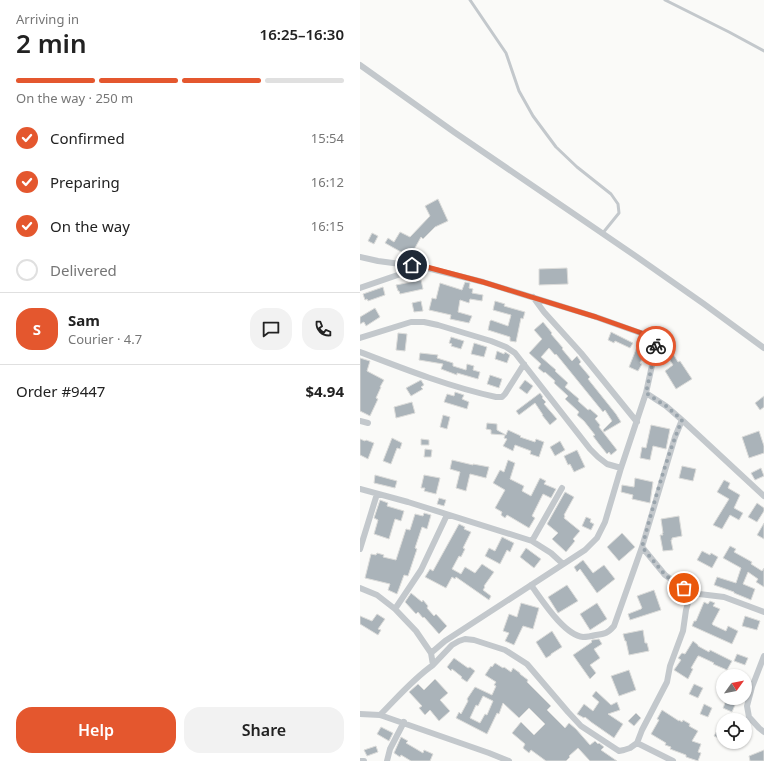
<!DOCTYPE html>
<meta charset="utf-8">
<style>
:root{--surface:#fff;--page:#f2f2f2;--text:#222;--muted:#767676;--line:#e0e0e0;--accent:#e4572e}
body{margin:0;font-family:"Noto Sans",sans-serif;background:var(--page);color:var(--text);height:100vh;display:flex;flex-direction:column;font-size:15px;white-space:nowrap}
*{box-sizing:border-box;margin:0}
p{font-size:13px;color:var(--muted)}
.icon{flex:none;width:22px;height:22px;fill:none;stroke:currentColor;stroke-width:2;stroke-linecap:round;stroke-linejoin:round}
.map{position:relative;flex:1;overflow:hidden}
.panel{display:flex;flex-direction:column;background:var(--surface);width:360px}
.panel>*{flex:none}
.needle{width:26px;rotate:57deg}
.fabs{position:absolute;left:356px;top:669px;display:grid;gap:8px}
.fabs a{display:grid;place-items:center;width:36px;height:36px;border-radius:50%;background:var(--surface);box-shadow:0 1px 3px #0004;font-size:20px}
.pin{position:absolute;display:grid;place-items:center;width:34px;height:34px;color:#fff;margin:-17px;border:2px solid #fff;border-radius:50%;box-shadow:0 1px 4px #0007}
.courier{position:absolute;display:grid;place-items:center;width:40px;height:40px;margin:-20px;border:3px solid #e4572e;border-radius:50%;background:#fff;color:#222;box-shadow:0 1px 5px #0007}
.summary em{font-style:normal;font-weight:600}
.summary div{display:flex;flex-direction:column-reverse}
.summary{display:flex;align-items:center;justify-content:space-between;height:68px;padding:0 16px}
h1{font-size:26px;font-weight:600;line-height:30px}
.bar{display:grid;grid-template-columns:repeat(4,1fr);gap:6px 4px;align-content:center;height:48px;padding:0 16px}
.bar i{height:5px;border-radius:3px;background:var(--line)}
.bar .current{background:var(--accent)}
.bar p{grid-column:span 4}
.line{display:flex;align-items:center;gap:10px;padding:0 16px;border-top:1px solid var(--line)}
.line div{flex:1}
.round{display:grid;place-items:center;flex:none;width:42px;height:42px;border-radius:16px;background:var(--page)}
ol{padding:0 16px;list-style:none}
li{display:flex;align-items:center;gap:12px;height:44px}
li p{margin-inline-start:auto}
li .icon{padding:4px;border-radius:50%;background:var(--accent);color:#fff;stroke-width:4}
li:last-child{color:var(--muted)}
li i{width:22px;height:22px;border:2px solid var(--line);border-radius:50%}
.action{display:flex;gap:8px;margin-top:auto;padding:8px 16px}
.action a{flex:1;height:46px;border-radius:16px;background:var(--accent);color:#fff;font-size:16px;font-weight:600;line-height:46px;text-align:center}
.action a+a{background:var(--page);color:var(--text)}
main{display:flex;flex:1;min-height:0}
.map>svg:first-child{display:block}
.building{fill:#aab3b9;stroke:#dcdcda;fill-rule:evenodd}
.lines{fill:none;stroke-linecap:round;stroke-linejoin:round}
.lane{stroke:#c3c8cc;stroke-width:3}
.street{stroke:#c3c8cc;stroke-width:6}
.done{stroke:#99a4ac;stroke-width:4;stroke-dasharray:0 7.2}
.route{stroke:#e4572e;stroke-width:5}
</style>
<main>
<section class="panel">
<div class="summary"><div><h1>2 min</h1><p>Arriving in</p></div><em>16:25–16:30</em></div>
<div class="bar"><i class="current"></i><i class="current"></i><i class="current"></i><i></i><p>On the way · 250 m</p></div>
<ol>
<li><svg class="icon" aria-label="check" viewBox="0 0 24 24"><path d="M5 12l5 5 9-10"/></svg>Confirmed<p>15:54</p></li>
<li><svg class="icon" aria-label="check" viewBox="0 0 24 24"><path d="M5 12l5 5 9-10"/></svg>Preparing<p>16:12</p></li>
<li><svg class="icon" aria-label="check" viewBox="0 0 24 24"><path d="M5 12l5 5 9-10"/></svg>On the way<p>16:15</p></li>
<li><i></i>Delivered</li>
</ol>
<div class="line" style="height:72px"><b class="round" style="background:var(--accent);color:#fff">S</b><div><b>Sam</b><p>Courier · 4.7</p></div><a class="round"><svg class="icon" aria-label="chat" viewBox="0 0 24 24"><path d="M4 5h16v11H9l-5 4z"/></svg></a><a class="round"><svg class="icon" aria-label="phone" viewBox="0 0 24 24"><path d="M5 4h4l2 5-3 2q2 4 5 5l2-3 5 2v4C11 20 4 13 5 4z"/></svg></a></div>
<div class="line" style="height:52px"><div>Order #9447</div><b>$4.94</b></div>
<div class="action"><a>Help</a><a>Share</a></div>
</section>
<div class="map">
<svg width="404" height="761" viewBox="0 0 404 761">
<rect width="100%" height="100%" fill="#fafaf8"/>
<path class="building" d="M78 199 88 221 75 227 63 239 61 237 50 257 25 243 28 238 34 242 40 232 50 237 70 216 65 206Z
M12 233 18 236 14 244 8 241Z
M207 268 208 284 179 285V269Z
M61 280 63 289 40 294 39 291H38L36 285Z
M105 282 110 283 109 288 113 289 112 293 123 295 122 301 110 299 109 303 100 300 98 312 112 316 109 323 90 319 91 315 69 310 72 298 76 299 80 283 102 290Z
M23 287 25 295 8 301 7 299 5 300 3 294Z
M61 301 63 311 54 312 52 303Z
M135 301 145 304 144 306 165 312 163 319 161 318 156 342 150 341V337L128 330 130 321 131 320 148 326 151 315 133 310Z
M15 308 20 317 6 326 4 322 0 324V317Z
M183 322 192 333 191 334 203 348 202 349 212 361 217 356 221 362 219 364 230 377 228 379 256 414 261 422 244 432 243 430 252 421 245 410 243 412 196 354 195 355 189 348 181 357 196 370 195 371 208 383 205 387 219 399 218 401 228 410 230 409 238 416 235 419 240 425 239 427 257 450 251 455 249 452 247 454 239 444 233 436 235 435 224 421 217 415 219 412 205 399 208 396 194 383 195 381 185 372 184 373 178 368 181 364 169 353 182 339 174 330Z
M251 332 273 343 270 348 255 341 254 343 248 340Z
M38 333 47 334 45 351 36 350Z
M91 337 104 341 101 349 91 346 92 344 89 343Z
M114 343 127 347 124 357 111 354Z
M277 347 286 351 280 363 282 364 278 371 269 367Z
M137 351 144 354 145 352 150 355 147 363 135 359Z
M60 353 78 355 77 358 93 363V366L106 370 107 364 114 366 113 370 120 372 118 379 97 373V375L81 369 83 364 59 360Z
M313 354 318 362 320 361 332 379 316 389 305 371 313 365 308 357Z
M0 358 10 361 7 371 24 380 20 387H21L16 398 18 399 10 416 0 411Z
M130 375 142 379 139 388 127 384Z
M61 380 64 385 61 387 63 389 51 396 46 388Z
M165 380 173 386 167 394 159 388Z
M95 392 104 395 102 399 109 402 107 409 84 402 87 394 94 396Z
M180 393 183 397 182 398 186 402 184 404 197 419 190 425 182 415H183L175 403 159 415 156 411Z
M404 396V407L400 410 395 403Z
M52 402 55 413 36 418 34 407Z
M83 415 90 417 87 429 80 427Z
M127 423 137 424V430L146 435 148 430 161 436 160 437 175 442 176 439 184 442 179 457 170 454 171 451 155 445 153 451 143 446 147 439 144 438 145 435 131 434V430L126 429Z
M291 425 310 429 306 449 293 446 290 460 280 458 282 447 286 448Z
M399 431 404 446V453L389 458 382 437Z
M32 438 42 443 40 449 37 448 31 464 23 461Z
M0 439 5 441 6 440 14 443 8 459 0 455Z
M61 439 69 440V445H61Z
M200 441 205 450 195 456 190 447Z
M65 449 72 450 71 457H64Z
M217 450 225 467 214 472 210 464 208 465 204 456Z
M92 460 113 465V464L129 467 126 478 110 474 106 491 96 488 100 472 90 469Z
M148 460 155 463 150 479 164 486 162 491 171 496 180 478 186 481 184 484 196 489 191 498 183 494 172 516 175 518 169 528 147 515 145 518 141 515 142 512 135 508 145 490 133 483 140 470 144 472Z
M322 466 336 469 333 481 319 478Z
M401 468 404 476 395 480 391 473Z
M15 475 37 481 35 488 14 483Z
M64 475 80 478 76 494 64 491 65 488H61Z
M275 478 293 482 290 503 272 499 273 495 261 492 262 485 274 487Z
M364 480 370 483 368 488 380 495 374 508 383 513 379 520 370 515 362 529 353 525 369 499 357 492Z
M205 492 214 497 204 515 205 516 204 518 220 531 213 539 215 541 206 552 192 539 198 533 187 524Z
M79 498 86 500 84 506 77 504Z
M20 500 28 503 27 506 44 511 41 521 35 519 29 539 14 534 18 520 14 518Z
M397 503 404 508V511L397 522 388 517Z
M64 513 71 515 67 529 62 527 55 548 57 549 48 576 44 575 37 594 28 590 30 584 5 578 11 554 16 555 17 553 24 555 23 557 36 560 46 529 50 530 55 514 63 516Z
M319 516 322 536 312 538V540H311L313 550 303 551 300 535H303L302 533H303L301 519Z
M226 517 231 519 230 522 234 524 231 530 222 526Z
M404 523V539L397 535Z
M99 524 105 527 104 529 111 532 103 548 105 549 101 557 99 556 92 569 101 574 105 567 115 573 122 564 134 572 124 586 125 587 123 590 131 596 129 600 96 577 95 579 92 577 86 588 65 577 70 569 73 571Z
M262 533 275 547 259 561 247 547Z
M142 537 154 543 150 552 147 550 140 564 125 556 129 548 135 551Z
M370 546 376 549 374 552 392 562 391 564 402 571 404 568V587L396 582 398 579 388 572 383 584 395 589 391 600 374 593V592L354 585 357 577 376 583 381 568 363 558Z
M166 548 181 559 174 568 160 557Z
M342 551 350 555 351 553 358 557 352 568 337 560Z
M223 560 233 573 244 565 255 579 237 593 220 569 217 572 214 567Z
M207 585 218 601 198 613 188 597Z
M294 590 301 610 270 620 268 614 281 609 282 608 277 596Z
M51 593 62 602 63 600 68 606 67 608 74 616 76 614 87 626 79 634 64 617 63 618 58 612 56 614 45 602Z
M350 601 355 603 353 606 360 609 352 624 353 625 366 631 368 626 378 631 372 644 332 626 334 621H336L344 602 348 604Z
M161 603 179 608 173 629 163 626 154 645 145 641 149 633 143 631 149 614 157 617Z
M237 603 247 619 230 630 220 614Z
M17 614 25 619 18 629 21 630 18 635 0 624V616L12 621Z
M385 616 400 621 397 630 382 626Z
M283 630 285 643H287L289 651 269 655 266 641H265L263 634Z
M192 631 202 647 191 654V655L186 658 176 642Z
M239 639 242 644 234 649 240 658 230 665 236 673 230 679 213 655 232 642 231 641 232 640Z
M333 641 338 645V646L349 652 350 650 372 661 367 670 353 664 354 663 339 656H338L331 668 333 669 328 679 314 670 321 660 318 658 322 653 325 654Z
M377 654 388 658 385 665 374 661Z
M94 658 108 668 110 667 115 671 107 682 101 678 102 677 92 669 91 671 87 667Z
M135 663 143 668 144 667 151 672 153 668 160 673V674L168 680 167 682 191 706 187 710 205 728 209 723 216 729 230 745 235 741 238 744 239 743 244 747 241 750 257 761H230L218 748 209 756 210 757 206 761H186L171 750 169 753 163 748 165 744 152 733 161 722 174 735 185 724 169 708 159 718 143 703 139 714 137 713 127 734 96 718 99 712 101 714 108 701 107 699 115 687 132 695 136 686 134 685 136 682 125 675 131 666 132 667ZM123 696 133 701 127 715 125 714 120 723 110 718 116 705 118 706Z
M269 670 276 690 259 696 251 676Z
M75 679 88 693 80 700 90 711 79 721 70 710 65 715 59 708 62 706 49 692 58 684 64 690Z
M334 684 343 688 338 698 329 694Z
M236 691 251 705 257 702 260 710 248 714 263 724 254 738 231 722 225 717 224 718 217 714 224 704 233 711 239 702 232 696Z
M367 698H378L372 712 363 708Z
M344 704 352 708 348 717 340 714Z
M302 710 319 721V720L322 722 323 720 330 724 329 726 338 731 332 741 341 744 338 752 341 753 338 761 326 757V755L310 749 311 747 305 745 306 743 291 734 299 720 297 719Z
M276 713 281 718 274 726 268 721Z
M21 727 33 733 29 741 17 734Z
M358 729 363 731V733L361 739 354 736Z
M41 737 48 741 46 743 63 753 64 750 73 754 70 761H51L41 755 40 757 34 753Z
M16 746 18 752 7 756 4 750Z
M404 750V761H390L389 756Z"/>
<g class="lines">
<path class="lane" d="M110 0 146 53 159 91 173 116 196 147 217 167 251 194 258 204 259 213 242 234
M305 0 369 32 404 51"/>
<path class="street" d="M0 65 94 132 277 257 344 304 404 348
M0 257 18 261 63 267 123 282 236 317 289 336 295 341 296 347 286 393 261 468 245 522 237 538 225 550 85 641 71 653 56 631 35 609 17 595 0 588
M0 288 61 267
M173 297 184 312 221 353 277 422
M0 338 51 322H64L78 325 131 341 146 347 155 353 230 449 238 457 247 464 261 468
M0 352C44 369 90 387 136 397H142L145 394 164 364
M286 393 306 406 322 420 404 496
M322 420 315 437 282 547 305 575 331 593 364 597 404 612
M0 421 8 423
M0 489 48 502 172 541 191 553 203 564
M172 541 202 488
M0 549 17 494
M171 585C182 600 204 635 223 637 227 637 232 636 236 635 245 634 248 633 254 626L282 547
M35 609 61 570 87 515
M404 656 392 687 387 706 389 717 399 728 404 732
M73 665 92 645 99 641 105 639 114 640 145 650 167 664 208 712 221 726 259 751 264 750 270 748 277 743 282 730 307 682 310 666 323 631 326 610 331 593
M0 714 20 715 129 753 149 761
M20 715C37 698 53 679 73 665L71 653
M277 743 313 761
M0 761H4
M27 761 30 749 44 722"/>
</g>
<g class="lines">
<path class="done" d="M296 346 286 393 306 406 322 420C305 461 294 504 282 547L305 575 324 588"/>
<path class="route" d="M52 265 63 266 123 282 236 317 290 336 295 341 296 346"/>
</g>
</svg>
<div class="fabs">
<a><svg class="needle" viewBox="-14 -14 28 28"><path d="M0-13l5 13h-10z" fill="#e53935"/><path d="M0 13l5-13h-10z" fill="#767676"/></svg></a>
<a><svg class="icon" aria-label="locate" viewBox="0 0 24 24"><circle cx="12" cy="12" r="6"/><path d="M12 2v4M12 18v4M2 12h4M18 12h4"/></svg></a>
</div>
<div class="pin" style="left:324px;top:588px;background:#ea580c"><svg class="icon" aria-label="bag" viewBox="0 0 24 24"><path d="M5 8h14l-1 12H6zM9 8a3 3 0 0 1 6 0"/></svg></div>
<div class="pin" style="left:52px;top:265px;background:#1f2937"><svg class="icon" aria-label="home" viewBox="0 0 24 24"><path d="M3 11l9-7 9 7M6 9v11h12V9"/></svg></div>
<div class="courier" style="left:296px;top:346px"><svg class="icon" aria-label="bike" viewBox="0 0 24 24"><circle cx="6" cy="16" r="4"/><circle cx="18" cy="16" r="4"/><path d="M6 16l4-8h5l3 8M10 8l3 8H6M13 5h3"/></svg></div>
</div>
</main>
